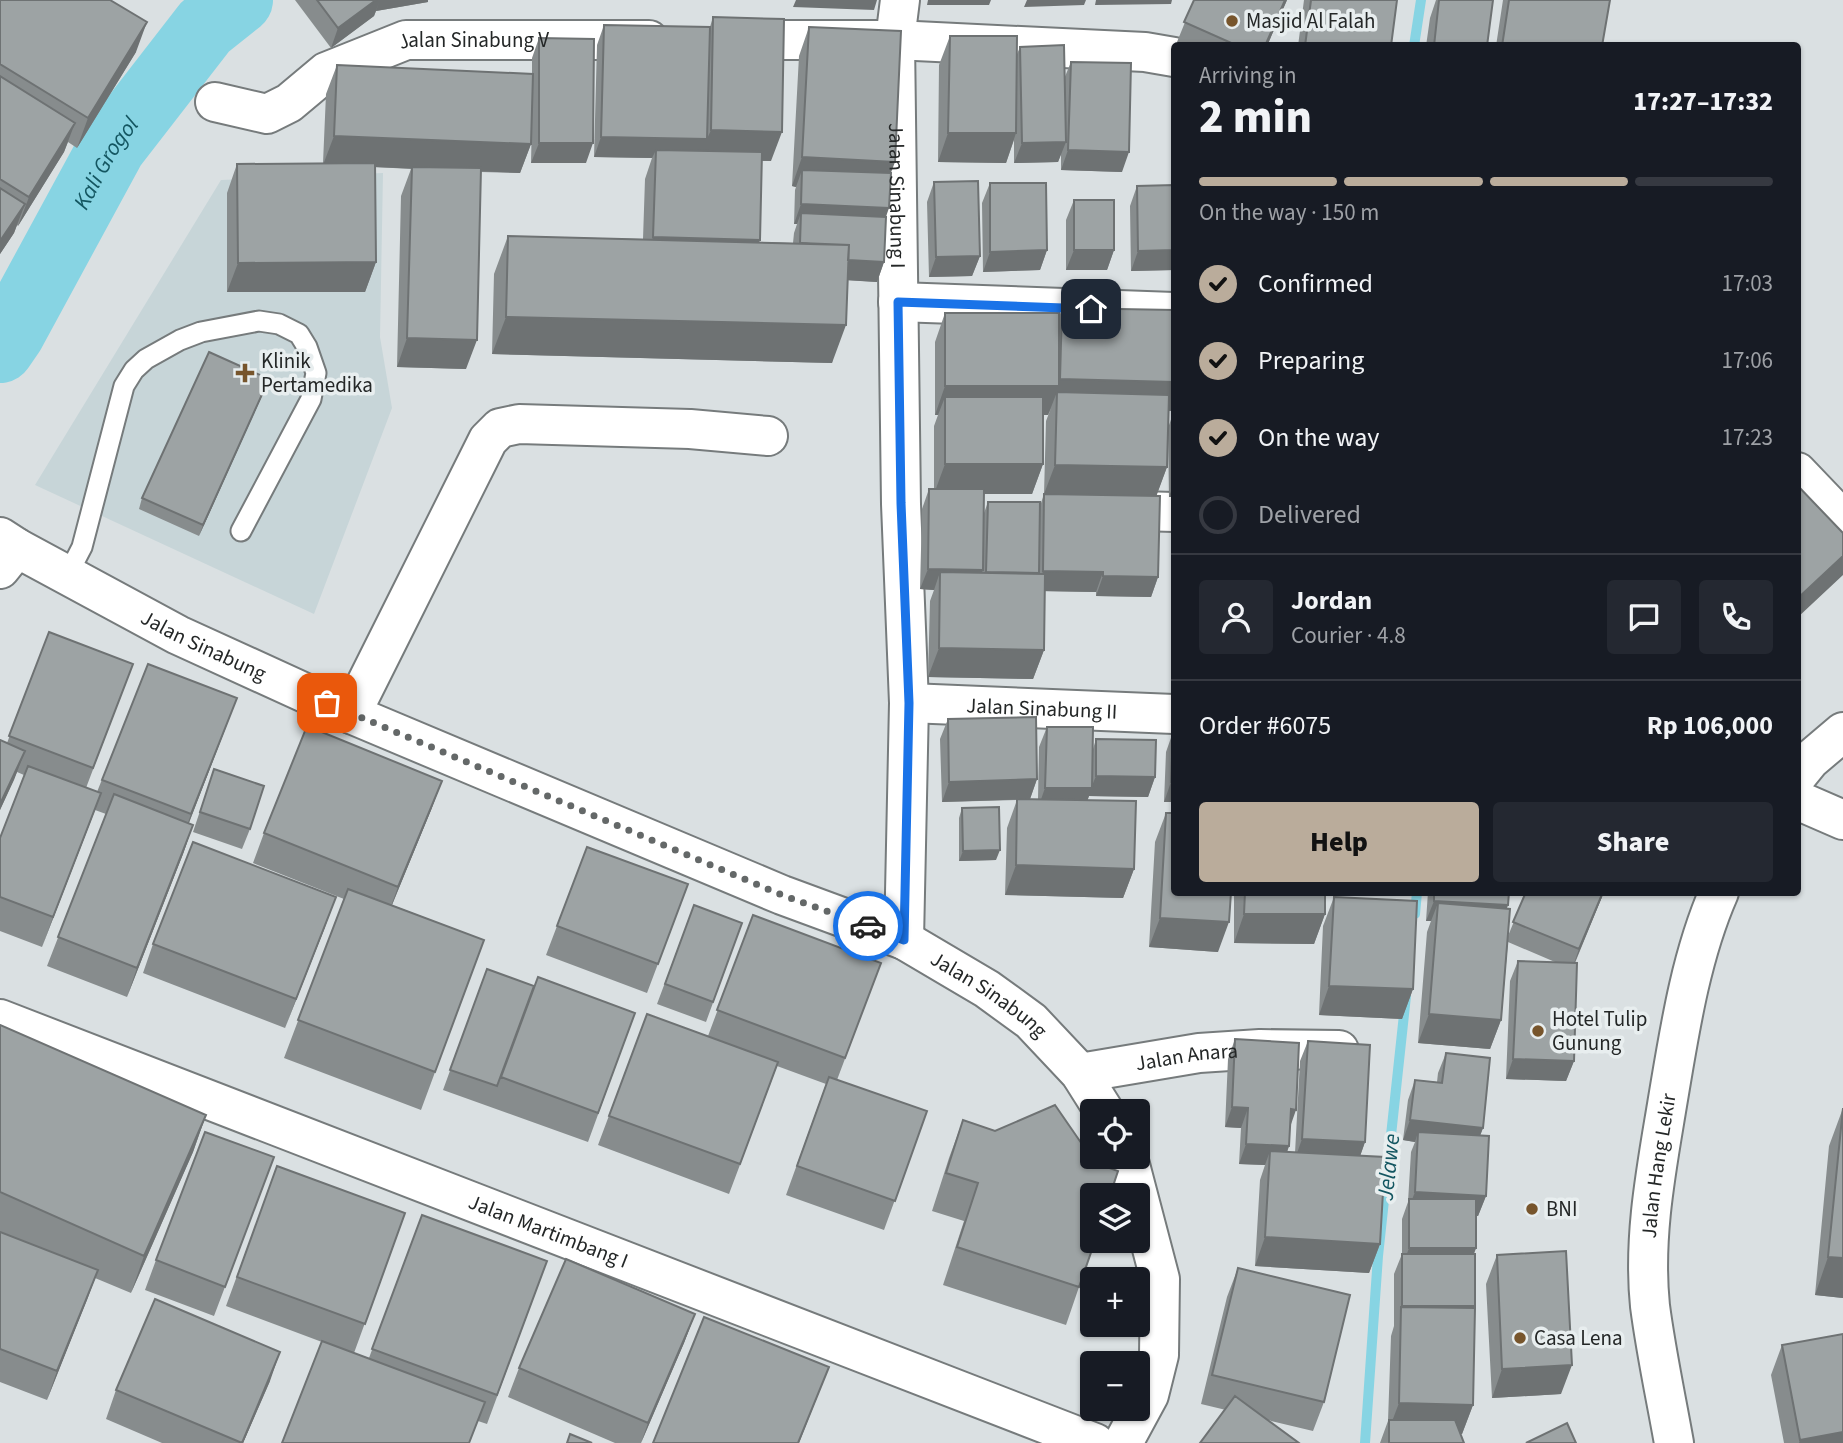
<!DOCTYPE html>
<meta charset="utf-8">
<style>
:root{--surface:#171b24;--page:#242831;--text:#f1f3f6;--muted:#9ea1a6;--line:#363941;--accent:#baac9b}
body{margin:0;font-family:"Source Sans 3",sans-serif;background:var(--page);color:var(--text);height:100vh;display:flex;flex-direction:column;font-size:26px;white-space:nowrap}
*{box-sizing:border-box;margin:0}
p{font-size:23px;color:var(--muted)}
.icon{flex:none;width:38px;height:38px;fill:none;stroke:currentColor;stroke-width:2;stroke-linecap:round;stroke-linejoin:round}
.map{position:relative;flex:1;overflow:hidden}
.panel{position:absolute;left:1171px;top:42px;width:630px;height:854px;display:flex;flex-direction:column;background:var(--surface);border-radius:7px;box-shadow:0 2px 5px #0004}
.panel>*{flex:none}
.tools{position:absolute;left:1080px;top:1099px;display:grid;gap:14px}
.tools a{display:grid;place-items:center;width:70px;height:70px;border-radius:7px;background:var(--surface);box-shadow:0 2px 5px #0004;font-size:35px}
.pin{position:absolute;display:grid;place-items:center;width:60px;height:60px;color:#fff;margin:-30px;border-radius:14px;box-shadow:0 4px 10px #0006}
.courier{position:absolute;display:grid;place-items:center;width:70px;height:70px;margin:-35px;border:5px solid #1a73e8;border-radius:50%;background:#fff;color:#222;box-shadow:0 2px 9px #0007}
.headline em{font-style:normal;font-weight:800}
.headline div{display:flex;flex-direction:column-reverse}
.headline{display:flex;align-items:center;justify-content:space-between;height:119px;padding:0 28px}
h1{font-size:46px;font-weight:800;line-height:52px}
.bar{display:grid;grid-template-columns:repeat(4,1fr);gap:10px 7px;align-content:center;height:84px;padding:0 28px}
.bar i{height:9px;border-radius:5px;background:var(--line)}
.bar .selected{background:var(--accent)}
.bar p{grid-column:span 4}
.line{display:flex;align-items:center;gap:18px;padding:0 28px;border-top:2px solid var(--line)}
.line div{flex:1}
.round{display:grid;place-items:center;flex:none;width:74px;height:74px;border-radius:7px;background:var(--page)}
ol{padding:0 28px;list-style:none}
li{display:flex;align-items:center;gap:21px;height:77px}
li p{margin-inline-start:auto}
li .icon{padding:7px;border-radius:50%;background:var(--accent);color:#111;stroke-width:4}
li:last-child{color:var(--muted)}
li i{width:38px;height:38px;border:4px solid var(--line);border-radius:50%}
.button{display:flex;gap:14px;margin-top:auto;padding:14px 28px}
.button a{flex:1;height:80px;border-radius:7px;background:var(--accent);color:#111;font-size:28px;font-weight:800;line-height:80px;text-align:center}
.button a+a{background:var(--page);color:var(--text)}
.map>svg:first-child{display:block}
.built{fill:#c7d5d8}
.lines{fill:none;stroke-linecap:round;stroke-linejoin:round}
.stream{stroke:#87d4e3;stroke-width:10}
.river{stroke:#87d4e3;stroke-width:68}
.service-casing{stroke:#767b7c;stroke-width:23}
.minor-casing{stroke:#767b7c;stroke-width:42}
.tertiary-casing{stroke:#767b7c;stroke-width:42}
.primary-casing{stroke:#767b7c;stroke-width:42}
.service{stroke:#fff;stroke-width:19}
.minor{stroke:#fff;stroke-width:38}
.tertiary{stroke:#fff;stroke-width:38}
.primary{stroke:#fff;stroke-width:38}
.wall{fill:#878c8d;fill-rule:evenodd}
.shaded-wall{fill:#6e7273}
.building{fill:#9da3a4;stroke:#6e7273;stroke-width:2}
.done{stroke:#646868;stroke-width:7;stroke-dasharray:0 12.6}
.route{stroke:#1a73e8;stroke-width:9}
.poi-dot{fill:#77552c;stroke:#e8eeef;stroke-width:2.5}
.labels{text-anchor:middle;stroke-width:7;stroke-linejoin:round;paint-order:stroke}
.poi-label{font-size:21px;fill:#242727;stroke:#e8eeef;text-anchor:start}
.street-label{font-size:21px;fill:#242727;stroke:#e8eeef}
.water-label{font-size:23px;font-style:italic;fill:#145661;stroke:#e8eeef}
</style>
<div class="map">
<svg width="1843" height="1443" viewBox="0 0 1843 1443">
<rect width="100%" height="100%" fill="#dae0e2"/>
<path class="built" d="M383 173 380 337 392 408 314 614 35 485 221 180Z"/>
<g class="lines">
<path class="stream" d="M1414 46 1421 0
M1415 914 1417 892
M1365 1443 1378 1256 1406 996"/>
<path class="river" id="s1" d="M0 349 11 333 112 147 205 27 239 0"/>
<defs>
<path id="service" d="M67 576 82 547 124 386 134 370 146 359 180 340 201 332 259 321 279 324 299 334 307 347 316 373 311 399 241 531"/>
<g id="minor">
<path id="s2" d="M900 0 895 40 901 504 909 703 904 940"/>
<path d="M730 40H895L1145 52 1174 57"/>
<path id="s3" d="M215 102 267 114 289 103 326 72 406 40H649"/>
<path d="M898 302 1174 312"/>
<path d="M1797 472 1843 520"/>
<path d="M1106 510 1174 512"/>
<path d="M0 569 17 548"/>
<path id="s4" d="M909 703 1174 714"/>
<path d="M351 714 488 440 500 428 519 424 690 429 768 436"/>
<path d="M1797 800 1843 820"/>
<path id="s5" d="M0 1019 1095 1443"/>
<path id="s6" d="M1080 1073 1199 1053 1260 1049 1339 1050"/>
</g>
<g id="tertiary">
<path id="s7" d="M0 537 17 548 178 635 351 714 782 895 904 940 987 989 1031 1021 1080 1073 1104 1111"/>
<path d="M1123 1443 1149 1395 1159 1355 1160 1279 1128 1157"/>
</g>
<g id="primary">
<path d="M1797 776 1810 760 1843 732"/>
<path id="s8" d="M1674 1443C1666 1398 1656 1352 1650 1306 1643 1238 1656 1171 1667 1105 1679 1034 1690 958 1719 892"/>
</g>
</defs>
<use href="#service" class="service-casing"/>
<use href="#minor" class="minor-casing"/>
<use href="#tertiary" class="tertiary-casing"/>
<use href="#primary" class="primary-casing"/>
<use href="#service" class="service"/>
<use href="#minor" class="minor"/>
<use href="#tertiary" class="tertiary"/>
<use href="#primary" class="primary"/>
</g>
<path class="wall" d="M0 0 136 52 77 148 68 142 64 152 18 226 17 225 14 233 0 254Z
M295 0H428V2L376 11 374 16 331 48Z
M1194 0H1287L1267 46H1186L1177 42Z
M1304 0H1397L1391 46H1298Z
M1436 0H1493L1487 46H1426L1430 18Z
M1503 0H1610L1602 46H1496Z
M713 17 771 161H762L759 242 793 243 794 233 797 224H794L795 190 796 187 792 186 799 56 809 27 890 173 886 217 884 262 877 282 848 280 832 363 492 354 494 274 508 236 643 239 645 179 652 158 594 157 597 45 604 25 710 27Z
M950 36 1017 54 1020 47 1064 79 1071 62 1122 172 1061 170V154L1058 162 1014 163V140L1006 163 938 162 939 65Z
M539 38 586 163H531L532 119 531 144 520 173 481 172 466 369 397 367 401 196 411 169 375 167 376 262 365 292H227V193L237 164 323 163 326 94 337 65 532 74V58Z
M934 182 980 256 972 276 929 277 927 202Z
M990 183 1047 250 1040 270 983 272 982 203Z
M1174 185V270L1131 271 1130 206 1137 186Z
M1074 200 1114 250 1107 270H1066V220Z
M1062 308 1174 310V497H1169L1168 428 1174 411H1168L1167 467 1156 496 1158 577 1151 597 1096 596V592L1045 591 1044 650 1033 679 928 677 930 601 934 590 920 589 922 509 929 489H934V426L938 415H935V342L945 313 1059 317ZM1051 408 1046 421 1044 494 1040 506 988 502 984 513V494H1032L1043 464V415H1048Z
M265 389 199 536 139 509 142 498Z
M49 632 133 664 86 788 97 792 148 664 226 727 189 823 193 825 183 854 127 997 47 966 106 814 95 810 42 947 0 931V838L24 775 17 772 0 810V740L7 743Z
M948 719 1037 779 1030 799H1038L1039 747 1047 727 1093 749 1096 739 1155 777 1148 797 1089 796 1087 800 1134 869 1123 898 1005 895 1007 828 1017 800 942 802 940 739Z
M1173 732 1174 802H1164L1166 752Z
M214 769 250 829 242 849 193 832Z
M442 781 431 810 392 905 484 940 421 1110 284 1058 344 899 253 863 264 833Z
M962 808 996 860 959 861V818Z
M1166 813 1218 952 1149 947 1155 842Z
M587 847 688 884 647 993 546 955Z
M1234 892H1325V914L1314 944 1234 943Z
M1428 892H1509L1507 908 1508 936 1526 892H1604L1575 963 1574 1061 1566 1081 1506 1079 1510 981 1518 961 1555 962 1508 942 1501 1020 1490 1049 1418 1043 1427 932 1431 921H1426Z
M1334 897 1413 989 1402 1019 1319 1015 1323 926Z
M694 905 742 923 706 1022 657 1004Z
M753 915 881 963 837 1080 927 1111 884 1230 786 1195 826 1084 777 1066 729 1194 598 1145 647 1014 708 1036Z
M325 927 285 1028 143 973 153 944Z
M487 969 534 986 635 1013 588 1142 443 1090Z
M0 1025 206 1115 193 1152 131 1293 95 1278 47 1400 0 1382Z
M1235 1039 1290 1127 1289 1146 1287 1152 1295 1153 1300 1061 1308 1041 1365 1142 1360 1156 1380 1244 1369 1273 1255 1266 1260 1180 1265 1165 1239 1164 1241 1128 1225 1127 1228 1059Z
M1446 1053 1483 1128 1480 1136 1486 1196 1478 1216 1476 1215V1248L1474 1254V1308L1473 1405 1462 1434H1460L1464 1443H1380L1388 1421 1391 1336 1394 1326V1274L1402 1254V1219L1408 1202 1411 1152 1415 1142 1403 1140 1408 1100 1415 1080 1437 1082 1438 1073Z
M1843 1108V1298L1815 1295 1829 1146Z
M963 1120 1095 1163 1079 1287 1066 1325 943 1285 964 1221 932 1211 949 1158Z
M274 1157 214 1316 145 1290 156 1260Z
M277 1166 405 1213 354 1353 369 1358 422 1215 547 1261 487 1424 478 1421 322 1342 226 1306Z
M1497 1255 1561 1394 1492 1398 1486 1284Z
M1238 1268 1324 1402 1313 1431 1201 1404 1227 1297Z
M695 1314 684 1343 641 1443H615L508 1397 519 1368Z
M1782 1345 1843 1443H1784L1771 1375Z
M270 1381 243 1443H162L106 1419 116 1390Z"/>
<path class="shaded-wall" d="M376 0H380L374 16 331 48 338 28Z
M380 0H428V2L376 11Z
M796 0H877L874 10 793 7Z
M928 0H991L989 5H927Z
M1027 0H1086L1084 5 1024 7Z
M1096 0H1172L1171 4 1095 5Z
M1285 0H1287L1267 46H1265Z
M147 22 136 52 77 148 88 118Z
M75 123 64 152 18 226 29 197Z
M711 130 782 132 771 161 655 158 656 150 652 158 594 157 601 137 707 139Z
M948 133H1016L1006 163 938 162Z
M334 136 531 144 520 173 323 165Z
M1066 142 1058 162 1014 163 1022 143Z
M539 143H593L586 163H531Z
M1068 150 1129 152 1122 172 1061 170Z
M802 157 895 162 884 191 802 170 796 187 792 186Z
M25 204 14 233 0 254V241Z
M801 204 889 208 882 228 801 213 797 224H794Z
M653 237 760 240 750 269 642 267Z
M1047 250 1040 270 983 272 990 252Z
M1074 250H1114L1107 270H1066Z
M1174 250V270L1131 271 1138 251Z
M980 256 972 276 929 277 936 257Z
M799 257 884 262 877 282 792 277Z
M376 262 365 292H227L238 263Z
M506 317 846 325 832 363 492 354Z
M407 338 477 340 466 369 397 367Z
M269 379 265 389 199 536 203 525Z
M1060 379 1174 382V411L1057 408V392L1048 415H945V397L938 415H935L945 386H1058Z
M945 464H1043L1032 494H934Z
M1055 465 1167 467 1156 497 1044 494Z
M1174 482V497H1169Z
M1843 556V575L1797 618V599Z
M928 569 983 570 975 590 940 572 934 590 920 589Z
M1043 571 1103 572 1096 592 1036 591Z
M1103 576 1158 577 1151 597 1096 596Z
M939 648 1044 650 1033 679 928 677Z
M237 698 226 727 181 843 191 814Z
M25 751 14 780 0 810V804Z
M1096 776 1155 777 1148 797 1089 796 1085 808H1038L1045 788H1091Z
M1037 779 1030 799 942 802 949 782Z
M442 781 431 810 387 917 398 887Z
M1171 782H1174V802H1164Z
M101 793 90 823 42 947 53 917Z
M193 825 183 854 127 997 137 968Z
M1000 850 996 860 959 861 963 851Z
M1016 865 1134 869 1123 898 1005 895Z
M1603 892H1604L1572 969 1579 949Z
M336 897 325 927 285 1028 296 999Z
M1434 901 1508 905 1501 925 1438 903 1431 921H1426Z
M1244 914H1325L1314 944 1234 943Z
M1160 918 1229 922 1218 952 1149 947Z
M1329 986 1413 989 1402 1019 1319 1015Z
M1429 1014 1501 1020 1490 1049 1418 1043Z
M1513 1059 1574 1061 1566 1081 1506 1079Z
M1232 1107 1248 1108 1241 1128 1225 1127Z
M1291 1109 1296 1110 1289 1130Z
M206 1115 193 1152 131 1293 144 1256Z
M1410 1120 1483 1128 1475 1148 1418 1132 1415 1142 1403 1140Z
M1302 1139 1365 1142 1358 1162 1295 1159Z
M1246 1144 1289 1146 1282 1166 1270 1151 1265 1165 1239 1164Z
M1415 1192 1486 1196 1478 1216 1409 1212V1207Z
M1265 1237 1380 1244 1369 1273 1255 1266Z
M1409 1248H1476L1468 1268H1402Z
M1828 1257 1843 1258V1298L1815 1295Z
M98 1270 87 1300 47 1400 57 1371Z
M1402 1306H1475L1468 1326Z
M695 1314 684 1343 641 1443 648 1423Z
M280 1352 270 1381 243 1443H241Z
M1572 1365 1561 1394 1492 1398 1502 1369Z
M829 1367 799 1443H798Z
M1399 1403 1473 1405 1462 1434 1388 1432Z
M1843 1432V1443H1799L1800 1440Z"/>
<path class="building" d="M0 0H110L147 22 88 118 0 64Z
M317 0H376L338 28Z
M1194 0H1285L1265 46H1238L1184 22Z
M1311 0H1397L1391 46H1305Z
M1439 0H1493L1487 46H1434Z
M1509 0H1610L1602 46H1502Z
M713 17 784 19 782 132 711 130Z
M604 25 710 27 707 139 601 137Z
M809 27 901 31 895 162 802 157Z
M950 36H1017L1016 133H948Z
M539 38 594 39 593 143H539Z
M1064 45 1066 142 1022 143 1020 47Z
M1071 62 1131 63 1129 152 1068 150Z
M337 65 533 74 531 144 334 136Z
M0 76 75 123 29 197 0 179Z
M656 150 762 152 760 240 653 237Z
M375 163 376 262 238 263 237 164Z
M412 167 481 168 477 340 407 338Z
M802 170 891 173 889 208 801 204Z
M978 181 980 256 936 257 934 182Z
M990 183H1046L1047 250 990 252Z
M1174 185V250L1138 251 1137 186Z
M0 188 25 204 0 241Z
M1074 200H1114V250H1074Z
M801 213 886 217 884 262 848 260 849 245 800 243Z
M508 236 849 245 846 325 506 317Z
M1062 308 1174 310V382L1060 379Z
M945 313H1059V386H945Z
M209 352 269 379 203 525 142 498Z
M1057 392 1169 395 1167 467 1055 465Z
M945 397H1043V464H945Z
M1797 485 1843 533V556L1797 599Z
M929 489H984L983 570 928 569Z
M1044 494 1160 496 1158 577 1103 576V572L1043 571Z
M988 502H1040L1039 573 986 572Z
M940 572 1045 574 1044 650 939 648Z
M49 632 133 664 93 768 9 736Z
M148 664 237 698 191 814 102 780Z
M1036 717 1037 779 949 782 948 719Z
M307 726 442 781 398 887 264 833Z
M1047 727H1093L1092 788H1045Z
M1173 732H1174V782H1171Z
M1096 739 1156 740 1155 777 1096 776Z
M0 740 25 751 0 804Z
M28 766 101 793 53 917 0 897V838Z
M214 769 264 786 250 829 200 812Z
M114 794 193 825 137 968 58 937Z
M1017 799 1136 801 1134 869 1016 865Z
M999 807 1000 850 963 851 962 808Z
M1166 813H1174V892H1231L1229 922 1160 918Z
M193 842 336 897 296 999 153 944Z
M587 847 688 884 658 964 557 926Z
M348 889 484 940 435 1072 298 1020Z
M1245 892H1325V914H1244Z
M1434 892H1509L1508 905 1434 901Z
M1526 892H1603L1579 949 1513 922Z
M1334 897 1417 901 1413 989 1329 986Z
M1438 903 1510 909 1501 1020 1429 1014Z
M694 905 742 923 713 1002 665 984Z
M753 915 881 963 845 1058 717 1010Z
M1518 961 1577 963 1574 1061 1513 1059Z
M487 969 534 986 497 1086 450 1070Z
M538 977 635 1013 598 1113 501 1077Z
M647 1014 778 1062 740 1164 609 1116Z
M0 1025 206 1115 144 1256 0 1192Z
M1235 1039 1299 1043 1296 1110 1291 1109 1289 1146 1246 1144 1248 1108 1232 1107Z
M1308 1041 1370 1045 1365 1142 1302 1139Z
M1446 1053 1490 1058 1483 1128 1410 1120 1415 1080 1442 1083Z
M829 1077 927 1111 895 1201 797 1166Z
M1055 1105 1095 1163 1118 1171 1110 1195H1092V1241H1095L1079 1287 957 1247 978 1183 946 1173 963 1120 995 1131Z
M1843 1108V1258L1828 1257Z
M205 1132 274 1157 225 1287 156 1260Z
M1418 1132 1489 1136 1486 1196 1415 1192Z
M1270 1151 1385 1157 1380 1244 1265 1237Z
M277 1166 405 1213 365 1324 237 1277Z
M1409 1199H1476V1248H1409Z
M422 1215 547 1261 497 1395 372 1349Z
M0 1232 98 1270 57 1371 0 1349Z
M1566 1251 1572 1365 1502 1369 1497 1255Z
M1402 1254H1475V1306H1402Z
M566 1259 695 1314 648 1423 519 1368Z
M1238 1268 1350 1295 1324 1402 1212 1375Z
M155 1299 280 1352 242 1443 116 1390Z
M1401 1307 1475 1308 1473 1405 1399 1403Z
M704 1317 829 1367 798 1443H653Z
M1843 1334V1432L1800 1440 1782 1345Z
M322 1341 485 1402 469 1443H282Z
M1235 1396 1299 1443H1200Z
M1389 1420H1455L1464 1443H1389Z
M1567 1423 1576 1443H1526Z
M570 1434 592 1443H567Z"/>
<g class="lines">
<path class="done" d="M327 703 782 895 868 926"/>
<path class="route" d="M868 926 904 940 909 703 901 503 898 302 1091 309"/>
</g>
<g class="poi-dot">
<circle cx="1232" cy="21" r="7"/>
<path d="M241.5 362.5h7v7h7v7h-7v7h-7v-7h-7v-7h7z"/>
<circle cx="1538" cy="1031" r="7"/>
<circle cx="1532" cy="1209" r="7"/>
<circle cx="1520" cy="1338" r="7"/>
</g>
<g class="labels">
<g class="poi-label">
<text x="1246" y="28">Masjid Al Falah</text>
<text x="261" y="368">Klinik<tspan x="261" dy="24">Pertamedika</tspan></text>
<text x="1552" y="1026">Hotel Tulip<tspan x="1552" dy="24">Gunung</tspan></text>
<text x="1546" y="1216">BNI</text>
<text x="1534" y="1345">Casa Lena</text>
</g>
<g class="street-label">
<text dy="7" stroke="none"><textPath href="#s3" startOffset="280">Jalan Sinabung V</textPath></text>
<text dy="7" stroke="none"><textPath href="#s2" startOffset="196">Jalan Sinabung I</textPath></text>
<text dy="7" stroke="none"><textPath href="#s7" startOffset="231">Jalan Sinabung</textPath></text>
<text dy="7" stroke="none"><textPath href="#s4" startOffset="133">Jalan Sinabung II</textPath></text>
<text dy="7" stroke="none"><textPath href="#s7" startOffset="1092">Jalan Sinabung</textPath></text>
<text dy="7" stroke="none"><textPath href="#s6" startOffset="108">Jalan Anara</textPath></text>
<text dy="7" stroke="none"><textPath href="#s8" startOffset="280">Jalan Hang Lekir</textPath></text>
<text dy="7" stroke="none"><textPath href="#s5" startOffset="588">Jalan Martimbang I</textPath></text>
</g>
<g class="water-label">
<text dy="8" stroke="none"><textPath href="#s1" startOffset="214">Kali Grogol</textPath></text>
<text transform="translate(1388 1167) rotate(-84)" y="8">Jelawe</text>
</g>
</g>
</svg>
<div class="tools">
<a><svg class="icon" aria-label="locate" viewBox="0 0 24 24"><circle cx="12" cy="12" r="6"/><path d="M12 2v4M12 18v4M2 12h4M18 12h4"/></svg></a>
<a><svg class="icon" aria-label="layers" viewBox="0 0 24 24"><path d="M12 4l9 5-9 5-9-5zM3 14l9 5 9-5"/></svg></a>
<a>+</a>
<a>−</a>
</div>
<div class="pin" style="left:327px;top:703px;background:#ea580c"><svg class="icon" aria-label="bag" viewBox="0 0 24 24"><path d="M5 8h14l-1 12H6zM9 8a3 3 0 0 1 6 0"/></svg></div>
<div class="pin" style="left:1091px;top:309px;background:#1f2937"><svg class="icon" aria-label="home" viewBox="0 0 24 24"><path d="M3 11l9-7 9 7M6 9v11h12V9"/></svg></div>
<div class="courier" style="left:868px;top:926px"><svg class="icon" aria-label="car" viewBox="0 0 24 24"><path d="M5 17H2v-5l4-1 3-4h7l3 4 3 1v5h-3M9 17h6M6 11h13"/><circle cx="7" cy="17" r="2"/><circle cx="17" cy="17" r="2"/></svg></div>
<section class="panel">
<div class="headline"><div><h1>2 min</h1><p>Arriving in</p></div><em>17:27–17:32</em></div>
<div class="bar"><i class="selected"></i><i class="selected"></i><i class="selected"></i><i></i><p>On the way · 150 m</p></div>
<ol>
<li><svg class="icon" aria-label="check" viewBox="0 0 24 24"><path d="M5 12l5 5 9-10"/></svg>Confirmed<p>17:03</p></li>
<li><svg class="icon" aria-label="check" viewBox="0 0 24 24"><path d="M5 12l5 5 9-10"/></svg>Preparing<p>17:06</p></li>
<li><svg class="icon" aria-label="check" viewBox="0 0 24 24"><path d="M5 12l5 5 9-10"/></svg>On the way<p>17:23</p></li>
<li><i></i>Delivered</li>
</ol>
<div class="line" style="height:126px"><a class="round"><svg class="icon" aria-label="person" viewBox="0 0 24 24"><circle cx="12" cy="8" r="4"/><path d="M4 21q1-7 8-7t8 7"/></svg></a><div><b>Jordan</b><p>Courier · 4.8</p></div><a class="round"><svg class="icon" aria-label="chat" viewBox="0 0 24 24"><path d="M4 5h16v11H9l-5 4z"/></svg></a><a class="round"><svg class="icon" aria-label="phone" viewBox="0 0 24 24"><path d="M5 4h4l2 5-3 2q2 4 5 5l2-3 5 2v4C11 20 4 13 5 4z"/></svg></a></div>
<div class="line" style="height:91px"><div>Order #6075</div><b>Rp 106,000</b></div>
<div class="button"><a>Help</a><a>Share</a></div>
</section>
</div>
